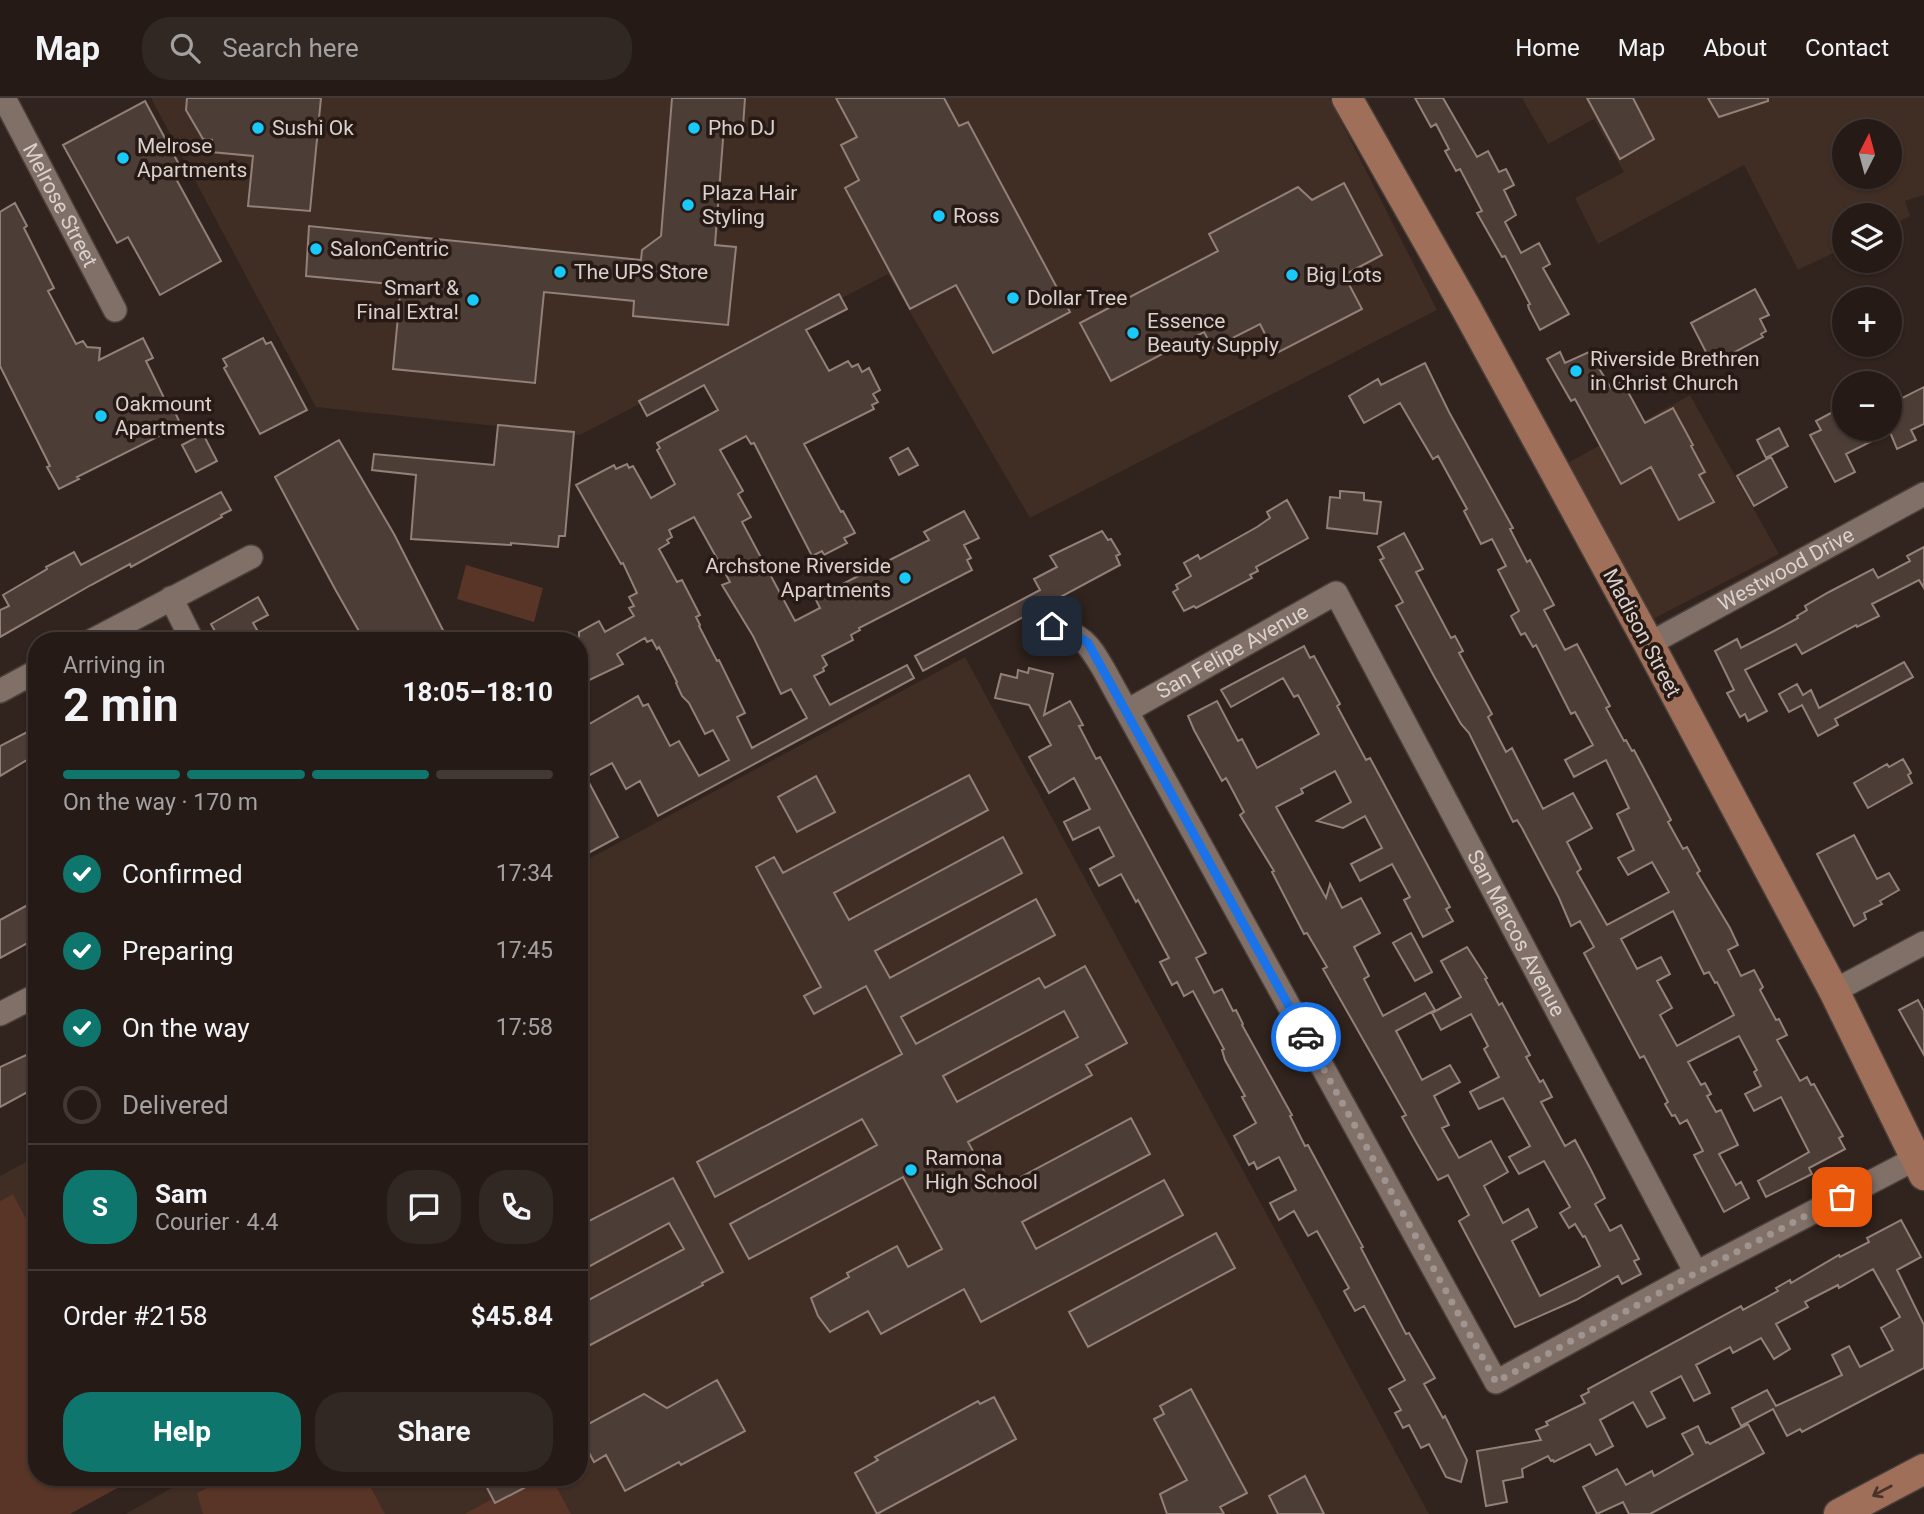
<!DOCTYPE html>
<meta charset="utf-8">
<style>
:root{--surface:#251a16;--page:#312723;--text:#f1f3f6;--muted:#a3a1a1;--line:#423835;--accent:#0f766e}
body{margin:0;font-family:Roboto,sans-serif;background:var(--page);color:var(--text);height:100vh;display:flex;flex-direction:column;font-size:26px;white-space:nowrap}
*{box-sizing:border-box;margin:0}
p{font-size:23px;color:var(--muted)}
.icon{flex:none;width:38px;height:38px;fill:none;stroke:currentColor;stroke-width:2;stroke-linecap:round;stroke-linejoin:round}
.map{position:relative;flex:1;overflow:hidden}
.sheet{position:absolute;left:28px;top:534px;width:560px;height:854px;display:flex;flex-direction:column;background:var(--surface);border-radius:28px;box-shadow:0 2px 5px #0004,0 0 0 2px var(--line)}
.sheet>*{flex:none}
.needle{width:46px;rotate:6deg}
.buttons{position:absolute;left:1832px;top:21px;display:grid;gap:14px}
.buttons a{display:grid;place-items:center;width:70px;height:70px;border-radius:50%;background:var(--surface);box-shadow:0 2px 5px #0004,0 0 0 2px var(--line);font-size:35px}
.pin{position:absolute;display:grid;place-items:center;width:60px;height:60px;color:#fff;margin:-30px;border-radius:14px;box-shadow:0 4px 10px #0006}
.courier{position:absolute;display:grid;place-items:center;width:70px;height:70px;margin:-35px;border:5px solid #1a73e8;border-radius:50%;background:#fff;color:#222;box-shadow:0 2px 9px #0007}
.headline em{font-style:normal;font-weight:700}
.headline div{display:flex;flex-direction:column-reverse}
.headline{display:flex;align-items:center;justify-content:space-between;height:119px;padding:0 35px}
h1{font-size:46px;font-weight:700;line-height:52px}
.bar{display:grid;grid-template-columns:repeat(4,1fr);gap:10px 7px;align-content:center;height:84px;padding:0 35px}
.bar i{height:9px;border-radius:5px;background:var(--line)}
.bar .active{background:var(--accent)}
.bar p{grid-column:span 4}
.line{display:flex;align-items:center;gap:18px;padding:0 35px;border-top:2px solid var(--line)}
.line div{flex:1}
.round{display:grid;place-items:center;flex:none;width:74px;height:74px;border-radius:28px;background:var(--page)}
ol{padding:0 35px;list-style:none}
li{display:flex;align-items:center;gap:21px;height:77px}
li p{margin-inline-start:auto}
li .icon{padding:7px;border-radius:50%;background:var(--accent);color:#fff;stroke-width:4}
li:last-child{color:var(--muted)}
li i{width:38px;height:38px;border:4px solid var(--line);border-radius:50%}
.action{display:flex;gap:14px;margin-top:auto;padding:14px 35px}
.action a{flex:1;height:80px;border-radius:28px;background:var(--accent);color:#fff;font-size:28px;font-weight:700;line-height:80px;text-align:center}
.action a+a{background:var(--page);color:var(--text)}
header{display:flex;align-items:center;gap:42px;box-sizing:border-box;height:98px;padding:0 35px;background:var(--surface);border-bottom:2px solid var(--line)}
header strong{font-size:33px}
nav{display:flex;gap:38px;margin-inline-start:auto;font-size:24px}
.search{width:490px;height:63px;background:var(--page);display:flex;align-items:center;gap:18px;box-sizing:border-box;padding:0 24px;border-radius:28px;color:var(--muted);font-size:26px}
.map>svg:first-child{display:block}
.built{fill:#402d24;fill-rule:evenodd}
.green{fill:#583526}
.building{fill:#4d3d37;stroke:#928079;stroke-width:2;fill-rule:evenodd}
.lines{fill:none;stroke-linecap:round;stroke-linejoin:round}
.minor-casing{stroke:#4a3f3a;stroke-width:26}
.major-casing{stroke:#4a3f3a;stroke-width:33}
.minor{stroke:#817068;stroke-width:23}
.major{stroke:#a06f59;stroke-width:30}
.oneway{stroke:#4b3329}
.done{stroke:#9f948f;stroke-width:7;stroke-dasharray:0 12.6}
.route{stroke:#1a73e8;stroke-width:9}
.poi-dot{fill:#17cafb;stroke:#271914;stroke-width:2.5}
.labels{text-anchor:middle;stroke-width:7;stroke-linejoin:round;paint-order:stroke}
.poi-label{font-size:21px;fill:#dad1cd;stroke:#271914;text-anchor:start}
.street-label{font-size:21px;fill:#dad1cd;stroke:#271914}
</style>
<header>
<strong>Map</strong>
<div class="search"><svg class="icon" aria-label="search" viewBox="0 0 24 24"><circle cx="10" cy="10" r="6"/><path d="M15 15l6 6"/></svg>Search here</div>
<nav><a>Home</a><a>Map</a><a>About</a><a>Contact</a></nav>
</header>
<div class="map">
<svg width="1924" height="1416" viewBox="0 0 1924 1416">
<rect width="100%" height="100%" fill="#31231d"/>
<path class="built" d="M151 0H1329L1437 212 1030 420 888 176 580 337 316 309Z
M1522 0H1924V97L1905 103 1910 118 1890 128V117H1844V150L1798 172 1744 67 1598 146 1575 100 1624 74 1594 21 1548 46ZM1844 33H1890V79H1844Z
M1690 297 1779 456 1653 521 1568 365Z
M965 559 1429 1416H125L174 1389 169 1379H579V766Z
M37 1058V1140L13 1097 0 1103V1078Z"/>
<path class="green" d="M466 467 543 490 534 524 457 501Z
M13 1096 37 1141V1379H131L123 1387 70 1416H0V1103Z
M228 1379H365L385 1416H203L197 1395Z
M534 1379H551L571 1416H464Z"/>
<path class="building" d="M187 0H321L310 113 248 108 253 58 211 54 212 42 203 41 186 12Z
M672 0H745L743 29 724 28 715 147 736 149 728 227 633 218 634 203 544 194 535 285 393 271 401 187 306 178 309 128 641 162 642 152 661 138Z
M836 0H944L959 28 968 24 1070 214 993 255 956 187 910 211 845 90 859 82 841 47 857 39Z
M1415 0H1443L1477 59 1488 53 1499 74 1506 71 1514 87 1504 92 1516 117 1505 124 1521 155 1539 145 1550 166 1543 170 1569 216 1540 232 1529 211 1528 207 1530 206 1505 158 1502 159 1477 115 1482 113 1460 71 1456 73 1445 53 1449 51 1436 26 1431 29Z
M1587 0H1633L1654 41 1620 61Z
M1708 0H1768V3L1719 19Z
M145 3 182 72 174 77 221 163 160 197 128 139 117 145 63 47Z
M1344 85 1382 157 1344 177 1362 211 1275 256 1260 226 1213 250 1204 234 1111 283 1080 225 1218 153 1209 136 1298 89 1312 102Z
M15 105 27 128 24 130 54 190 48 193 76 246 83 243 87 249 100 250 99 262 143 240 153 260 146 263 168 308 171 306 182 329 162 339 161 337 77 379 79 381 59 391 47 369 50 368 0 268V114Z
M1755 191 1769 217 1760 221 1766 233 1761 236 1763 239 1722 261 1719 255 1709 260 1691 225Z
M839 196 847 211 806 232 829 273 848 263 852 269 858 266 862 274 869 270 880 292 873 296 878 304 872 307 874 311 804 346 841 414 843 413 855 435 844 440 847 445 824 457 822 453 812 458 754 345 751 346 746 338 720 352 743 393 738 396 751 419 742 424 795 523 820 510 815 500 929 442 924 434 964 413 979 440 964 447 971 460 967 462 972 472 859 530 860 532 851 537 853 542 822 558 827 567 823 570 824 573 814 578 830 607 907 567 914 580 784 650 658 718 640 683 626 691 612 665 586 679 618 739 579 760V632L638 598 643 608 648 606 670 648 679 643 699 678 729 662 713 632 705 636 689 605 682 598 676 585 677 584 659 549 657 551 652 542 647 544 645 540 617 556 623 566 579 587V534L599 523 605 534 634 518 629 510 634 508 629 499 637 495 623 465 621 466 576 387 614 367 616 371 627 366 629 370 633 368 651 400 675 386 657 352 660 350 657 345 718 312 704 287 647 318 639 303ZM694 419 730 484 722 487 753 538 781 596 791 591 807 620 752 650 737 619 745 615 719 562 717 563 699 528 700 527 696 519 700 517 682 482 677 484 659 451 669 445 667 442 672 439 669 432Z
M263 240 266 246 271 244 307 312 260 336 224 270 227 268 223 261Z
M1560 254 1565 265 1589 254 1611 290 1622 283 1645 325 1673 310 1693 347 1691 348 1705 374 1699 377 1714 404 1679 422 1651 369 1621 386 1575 301 1571 303 1547 261Z
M1425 265 1449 314 1513 430 1510 431 1527 464 1530 462 1554 507 1544 512 1565 552 1577 546 1610 608 1606 610 1624 643 1626 642 1632 653 1634 652 1671 722 1668 724 1683 751 1687 749 1700 773 1697 775 1730 830 1738 847 1728 852 1741 878 1754 872 1763 889 1760 892 1776 922 1779 921 1787 937 1777 942 1800 983 1807 979 1811 987 1814 986 1843 1038 1839 1040 1845 1051 1809 1070 1812 1076 1766 1099 1758 1083 1809 1054 1781 999 1754 1013 1745 996 1761 988 1754 974 1757 972 1739 938 1688 964 1701 987 1705 985 1711 996 1707 998 1716 1014 1721 1012 1738 1047 1719 1056 1736 1087 1741 1084 1749 1100 1724 1114 1694 1057 1703 1053 1687 1022 1680 1026 1675 1017 1672 1018 1665 1006 1668 1004 1644 958 1640 960 1584 855 1594 849 1580 823 1571 828 1559 800 1522 730 1517 722 1513 724 1469 635 1461 626 1435 580 1396 508 1403 504 1380 462 1384 460 1378 449 1404 435 1423 471 1416 474 1451 540 1455 538 1463 553 1459 555 1492 616 1488 619 1506 654 1512 650 1543 711 1573 695 1592 730 1567 744 1581 771 1577 774 1607 827 1669 794 1652 764 1628 777 1618 760 1634 752 1617 716 1629 710 1606 662 1574 679 1565 662 1593 647 1575 614 1571 616 1536 547 1533 549 1525 535 1521 537 1511 518 1519 513 1498 472 1506 468 1492 441 1481 446 1464 413 1467 411 1438 358 1433 361 1400 305 1364 325 1349 298 1378 281 1381 287ZM1673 813 1704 876 1709 874 1715 885 1717 884 1734 917 1677 948 1660 917 1672 910 1657 883 1670 876 1661 859 1637 871 1621 841Z
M1924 289V326L1911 332 1916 342 1897 351 1890 334 1846 356 1855 374 1835 384 1810 337 1821 332 1816 323 1844 308V331H1890V306Z
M498 327 574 334 565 438H559L558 449 511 445V447L411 441 416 377 372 372 374 356 494 367Z
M1779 330 1788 348 1766 360 1757 342Z
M203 336 217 363 196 374 182 347Z
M339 342 394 436 448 542H364L335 491 275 379Z
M908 350 918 367 899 377 890 360Z
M1771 359 1787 389 1754 408 1737 378Z
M1340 393 1364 395V402L1381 404 1377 436 1327 430 1330 399 1340 400Z
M221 394 231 412 221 417 222 419 131 469 130 466 91 487 0 539V512L9 508 3 497 47 471 46 469 74 454 81 467Z
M1287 402 1308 440 1256 469 1258 473 1250 477 1252 480 1196 510 1194 508 1184 513 1173 494 1178 491 1176 487 1191 478 1184 465 1198 457 1200 461 1257 429 1270 420 1267 414Z
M1102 433 1108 442 1111 441 1120 456 1116 458 1120 467 923 573 915 558 1040 492 1034 481 1057 469 1050 458Z
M1924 449V490L1919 482 1872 506 1879 518 1857 529 1856 527 1802 556 1796 546 1745 572 1767 613 1748 623 1745 616 1740 619 1727 595 1734 592 1715 553 1737 541 1741 550 1774 533 1798 520 1797 518 1807 512 1805 508 1829 494 1873 471 1878 480 1910 463 1907 458Z
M258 499 268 517 253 525 263 542H220L211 526Z
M1304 548 1310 560 1314 558 1340 606 1337 608 1366 662 1370 660 1450 809 1446 811 1453 823 1423 839 1404 802 1410 799 1392 766 1360 783 1351 766 1382 750 1365 718 1343 730 1317 723 1351 704 1335 673 1301 691 1303 695 1276 709 1326 800 1330 786 1342 810 1361 800 1380 835 1354 849 1369 878 1364 881 1383 918 1425 895 1435 912 1396 933 1422 982 1450 967 1460 984 1434 998 1449 1027 1442 1030 1459 1060 1491 1043 1508 1074 1484 1088 1503 1125 1528 1111 1537 1129 1512 1143 1540 1198 1600 1168 1585 1138 1583 1139 1575 1126 1569 1130 1560 1115 1570 1109 1544 1063 1519 1076 1509 1059 1530 1048 1503 1000 1479 1011 1470 994 1499 979 1484 951 1488 948 1471 916 1441 932 1432 915 1461 899 1441 863 1467 849 1487 880 1485 881 1499 907 1502 905 1517 933 1530 957 1526 959 1540 984 1543 982 1552 999 1541 1004 1565 1048 1575 1042 1591 1072 1605 1100 1595 1106 1610 1133 1621 1127 1639 1161 1634 1163 1641 1176 1622 1186 1618 1178 1576 1202 1515 1229 1459 1123 1469 1117 1448 1077 1438 1082 1416 1044 1402 1019 1406 1017 1323 871 1327 869 1307 835 1304 836 1272 774 1274 773 1240 717 1244 714 1226 680 1222 683 1194 632 1188 618 1217 603 1238 643 1242 641 1257 670 1319 636 1298 597 1294 599 1283 580 1231 609 1221 592Z
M1904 564 1913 579 1835 621 1838 627 1818 638 1802 607 1789 614 1779 596 1797 586 1803 597 1811 592 1819 610Z
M1029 570 1053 576 1044 617 1070 603 1083 627 1079 628 1096 661 1100 659 1206 855 1196 860 1214 895 1222 891 1233 913 1236 912 1243 926 1242 927 1292 1017 1290 1018 1305 1048 1308 1047 1363 1149 1361 1150 1406 1236 1409 1235 1435 1280 1424 1286 1443 1320 1445 1318 1467 1362 1461 1384 1446 1379 1429 1346 1421 1350 1409 1327 1403 1330 1395 1315 1401 1312 1389 1291 1405 1282 1364 1208 1355 1213 1344 1193 1349 1190 1317 1133 1308 1138 1294 1113 1279 1122 1270 1105 1296 1092 1279 1059 1257 1071 1254 1064 1249 1067 1234 1038 1256 1025 1242 999 1245 998 1225 962 1222 952 1224 951 1193 893 1184 898 1177 884 1172 887 1160 864 1169 860 1138 802 1136 804 1121 776 1099 788 1090 771 1114 758 1099 729 1073 742 1064 724 1090 711 1074 680 1049 695 1029 659 1051 647 1029 607 995 600 1001 576 1017 580 1018 572 1028 575Z
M37 629V656L0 678V648Z
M1903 661 1911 675 1908 677 1912 685 1868 710 1854 685 1887 666 1889 669Z
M969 677 988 712 834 795 849 822 1003 739 1022 775 875 853 890 880 1036 801 1055 837 901 919 916 946 1039 880 1045 890 1085 868 1127 945 1086 967 1092 977 968 1044 995 1093 1131 1020 1150 1056 1022 1124 1036 1151 1164 1082 1183 1117 981 1224 964 1191 881 1236 868 1213 830 1234 818 1218 811 1200 849 1179 847 1175 897 1148 908 1169 942 1151 903 1079 749 1161 730 1126 877 1047 862 1021 715 1099 697 1064 902 956 866 888 814 916 804 898 821 889 756 769 774 759 783 775ZM1064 913 1078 939 957 1004 943 978Z
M816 678 835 714 797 734 778 699Z
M1854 737 1877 781 1889 775 1899 792 1880 803 1882 806 1864 815 1866 821 1854 828 1817 756Z
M37 802V840L0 860V822Z
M1411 835 1432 874 1415 883 1393 845Z
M1918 902 1924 913V957L1899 912Z
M37 952V989L0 1009V969Z
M673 1080 723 1174 702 1185 703 1187 579 1253V1207L684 1151 669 1125 579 1174V1128Z
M1901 1122 1921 1159 1897 1172 1924 1227V1270L1802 1334 1800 1331 1787 1338 1773 1311 1741 1328 1732 1310 1767 1292 1776 1308 1842 1277 1832 1257 1849 1248 1860 1269 1893 1252 1881 1230 1900 1219 1873 1171 1839 1190 1838 1187 1805 1204 1808 1209 1776 1226 1790 1251 1774 1261 1761 1240 1733 1255 1730 1249 1696 1267 1710 1295 1694 1303 1681 1278 1651 1294 1665 1320 1647 1329 1633 1304 1600 1322 1613 1348 1596 1357 1590 1346 1554 1364 1553 1362 1551 1363 1548 1358 1522 1371 1523 1379 1503 1383 1507 1404 1486 1408 1477 1353 1541 1342 1536 1332 1548 1327 1546 1324 1585 1305 1581 1298 1589 1294 1588 1291 1741 1208 1743 1212 1778 1193 1776 1190 1790 1182 1791 1185 1839 1157 1840 1159 1869 1144 1867 1140Z
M1216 1135 1235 1170 1088 1249 1069 1214Z
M717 1282 745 1333 681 1367 679 1364 625 1393 606 1357 594 1364 579 1336V1331L644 1296 667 1310Z
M1191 1291 1247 1395 1220 1409 1224 1416H1167L1160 1396 1187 1382 1154 1321 1164 1316 1160 1308Z
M994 1299 1016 1341 877 1416 855 1375 878 1362 875 1359 978 1303 980 1306Z
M1748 1326 1764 1355 1650 1416H1629L1623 1404 1597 1416 1583 1389 1617 1371 1626 1387 1652 1373 1654 1378 1693 1356 1682 1336 1698 1328 1706 1345 1708 1344 1710 1346Z
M1305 1378 1324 1416H1278L1269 1398Z
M494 1379H518L524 1390 495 1405 484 1384Z"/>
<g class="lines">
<defs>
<g id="minor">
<path id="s1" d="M4 0 115 212"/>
<path d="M171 500 192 542"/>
<path d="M1052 529C1084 539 1087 543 1104 572L1496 1284 1696 1175 1915 1061"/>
<path d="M93 542 251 459"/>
<path id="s2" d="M1649 546 1924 396"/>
<path d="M0 593 37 573"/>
<path id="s3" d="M1127 613 1336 495 1696 1175"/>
<path d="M1834 893 1924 845"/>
<path d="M0 916 37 897"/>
</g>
<path id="major" d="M1347 0 1466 210 1649 546 1834 893 1924 1077
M1839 1416 1924 1371"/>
</defs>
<use href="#minor" class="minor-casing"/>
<use href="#major" class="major-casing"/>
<use href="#minor" class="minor"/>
<use href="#major" class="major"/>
</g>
<defs><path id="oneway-shaft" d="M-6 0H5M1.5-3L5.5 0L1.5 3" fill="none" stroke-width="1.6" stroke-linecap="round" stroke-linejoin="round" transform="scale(1.75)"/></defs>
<use class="oneway" href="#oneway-shaft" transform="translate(1882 1393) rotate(152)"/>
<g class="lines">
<path class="done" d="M1306 939 1496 1284 1696 1175 1842 1099"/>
<path class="route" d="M1052 528 1073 535 1088 545 1306 939"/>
</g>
<g class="poi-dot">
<circle cx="258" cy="30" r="7"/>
<circle cx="694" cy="30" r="7"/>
<circle cx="123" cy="60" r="7"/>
<circle cx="688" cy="107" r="7"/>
<circle cx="939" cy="118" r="7"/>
<circle cx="316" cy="151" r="7"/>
<circle cx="560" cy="174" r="7"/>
<circle cx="1292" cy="177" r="7"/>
<circle cx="1013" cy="200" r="7"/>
<circle cx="473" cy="202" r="7"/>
<circle cx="1133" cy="235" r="7"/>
<circle cx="1576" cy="273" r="7"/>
<circle cx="101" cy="318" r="7"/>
<circle cx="905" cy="480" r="7"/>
<circle cx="911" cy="1072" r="7"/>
</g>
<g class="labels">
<g class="poi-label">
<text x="272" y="37">Sushi Ok</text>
<text x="708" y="37">Pho DJ</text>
<text x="137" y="55">Melrose<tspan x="137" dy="24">Apartments</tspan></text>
<text x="702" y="102">Plaza Hair<tspan x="702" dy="24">Styling</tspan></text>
<text x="953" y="125">Ross</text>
<text x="330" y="158">SalonCentric</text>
<text x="574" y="181">The UPS Store</text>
<text x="1306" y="184">Big Lots</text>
<text x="459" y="197" text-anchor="end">Smart &amp;<tspan x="459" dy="24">Final Extra!</tspan></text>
<text x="1027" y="207">Dollar Tree</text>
<text x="1147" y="230">Essence<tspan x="1147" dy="24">Beauty Supply</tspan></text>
<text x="1590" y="268">Riverside Brethren<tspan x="1590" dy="24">in Christ Church</tspan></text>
<text x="115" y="313">Oakmount<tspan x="115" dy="24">Apartments</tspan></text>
<text x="891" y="475" text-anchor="end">Archstone Riverside<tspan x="891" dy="24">Apartments</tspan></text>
<text x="925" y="1067">Ramona<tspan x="925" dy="24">High School</tspan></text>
</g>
<g class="street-label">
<text dy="7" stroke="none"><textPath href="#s1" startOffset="121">Melrose Street</textPath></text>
<text dy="7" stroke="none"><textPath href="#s2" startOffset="156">Westwood Drive</textPath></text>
<text transform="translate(1642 535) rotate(62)" y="7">Madison Street</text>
<text dy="7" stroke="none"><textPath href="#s3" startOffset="121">San Felipe Avenue</textPath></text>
<text dy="7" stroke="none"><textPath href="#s3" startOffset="625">San Marcos Avenue</textPath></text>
</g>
</g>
</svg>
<div class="buttons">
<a><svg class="needle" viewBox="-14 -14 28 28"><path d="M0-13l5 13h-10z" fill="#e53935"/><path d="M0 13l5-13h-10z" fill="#a3a1a1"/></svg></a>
<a><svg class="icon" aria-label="layers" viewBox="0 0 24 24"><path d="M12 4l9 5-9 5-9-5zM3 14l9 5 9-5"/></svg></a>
<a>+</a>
<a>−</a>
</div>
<div class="pin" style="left:1842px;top:1099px;background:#ea580c"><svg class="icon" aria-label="bag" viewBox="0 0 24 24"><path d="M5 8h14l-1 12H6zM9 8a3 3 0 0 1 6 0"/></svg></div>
<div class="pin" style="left:1052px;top:528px;background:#1f2937"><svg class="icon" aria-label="home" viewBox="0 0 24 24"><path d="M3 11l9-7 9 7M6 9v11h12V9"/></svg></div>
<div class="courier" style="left:1306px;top:939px"><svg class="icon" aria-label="car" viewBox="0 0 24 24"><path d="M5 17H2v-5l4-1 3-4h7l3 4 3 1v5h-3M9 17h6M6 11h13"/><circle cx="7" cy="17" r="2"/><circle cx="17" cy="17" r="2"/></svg></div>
<section class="sheet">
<div class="headline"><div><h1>2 min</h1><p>Arriving in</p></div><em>18:05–18:10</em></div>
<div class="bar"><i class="active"></i><i class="active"></i><i class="active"></i><i></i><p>On the way · 170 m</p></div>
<ol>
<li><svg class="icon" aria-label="check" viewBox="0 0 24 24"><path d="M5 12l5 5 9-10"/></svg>Confirmed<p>17:34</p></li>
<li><svg class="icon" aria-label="check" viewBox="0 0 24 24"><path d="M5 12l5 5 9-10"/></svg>Preparing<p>17:45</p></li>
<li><svg class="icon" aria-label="check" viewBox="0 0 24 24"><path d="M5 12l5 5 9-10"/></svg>On the way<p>17:58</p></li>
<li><i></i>Delivered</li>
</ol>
<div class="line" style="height:126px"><b class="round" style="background:var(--accent);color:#fff">S</b><div><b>Sam</b><p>Courier · 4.4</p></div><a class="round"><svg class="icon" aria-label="chat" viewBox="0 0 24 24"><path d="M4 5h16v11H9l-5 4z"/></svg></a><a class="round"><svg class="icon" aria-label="phone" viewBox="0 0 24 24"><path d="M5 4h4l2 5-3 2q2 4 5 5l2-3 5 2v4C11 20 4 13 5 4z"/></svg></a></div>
<div class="line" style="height:91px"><div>Order #2158</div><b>$45.84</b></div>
<div class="action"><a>Help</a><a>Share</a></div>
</section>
</div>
